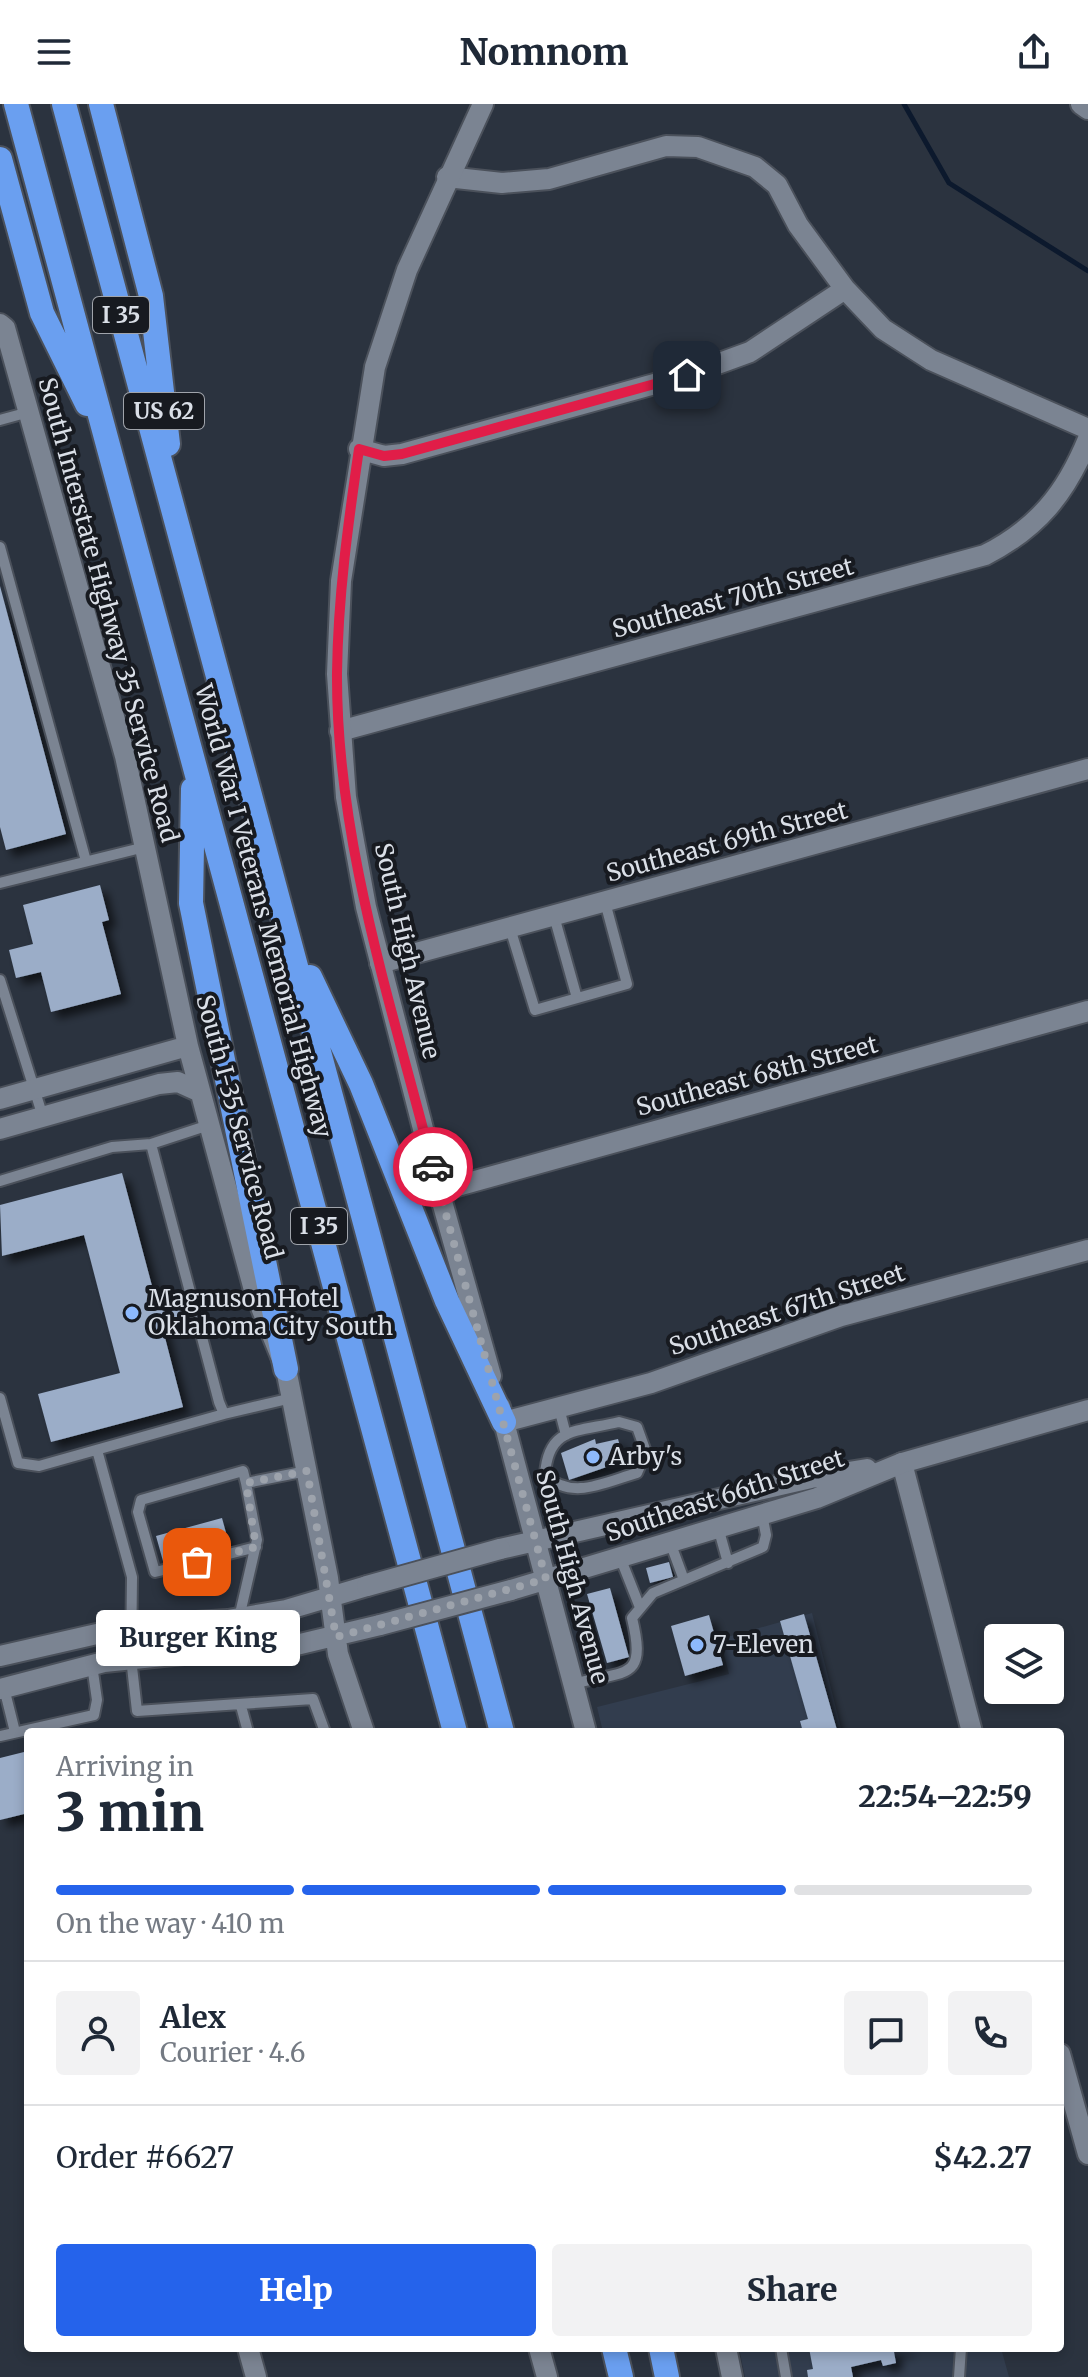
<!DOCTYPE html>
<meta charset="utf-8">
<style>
:root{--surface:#fff;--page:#f2f2f3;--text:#1f2937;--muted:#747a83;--line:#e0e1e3;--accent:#2563eb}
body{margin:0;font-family:Merriweather,serif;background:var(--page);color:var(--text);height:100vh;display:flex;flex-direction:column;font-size:30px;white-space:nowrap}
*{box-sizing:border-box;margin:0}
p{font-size:26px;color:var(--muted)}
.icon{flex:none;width:44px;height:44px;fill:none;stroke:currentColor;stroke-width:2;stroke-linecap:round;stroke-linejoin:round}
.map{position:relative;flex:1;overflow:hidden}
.details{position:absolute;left:24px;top:1624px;width:1040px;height:624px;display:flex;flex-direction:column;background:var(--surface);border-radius:8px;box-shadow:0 4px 12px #0003}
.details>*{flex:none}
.fabs{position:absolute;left:984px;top:1520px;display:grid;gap:16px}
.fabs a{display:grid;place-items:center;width:80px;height:80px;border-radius:8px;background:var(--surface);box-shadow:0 4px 12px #0003;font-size:40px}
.pin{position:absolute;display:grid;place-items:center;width:68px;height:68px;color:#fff;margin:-34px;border-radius:16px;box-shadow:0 4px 12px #0006}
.courier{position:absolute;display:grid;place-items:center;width:80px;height:80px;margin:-40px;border:6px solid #e11d48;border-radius:50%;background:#fff;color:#222;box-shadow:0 2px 10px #0007}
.bubble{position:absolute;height:56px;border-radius:8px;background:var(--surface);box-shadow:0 4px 12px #0003;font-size:26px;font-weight:800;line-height:56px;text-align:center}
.headline em{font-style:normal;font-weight:800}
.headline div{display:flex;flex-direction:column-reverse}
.headline{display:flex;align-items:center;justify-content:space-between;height:136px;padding:0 32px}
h1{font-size:52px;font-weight:800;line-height:60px}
.bar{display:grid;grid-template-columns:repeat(4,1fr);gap:12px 8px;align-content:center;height:96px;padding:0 32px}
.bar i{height:10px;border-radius:6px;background:var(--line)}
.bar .on{background:var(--accent)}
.bar p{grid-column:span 4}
.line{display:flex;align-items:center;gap:20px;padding:0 32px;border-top:2px solid var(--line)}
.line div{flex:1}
.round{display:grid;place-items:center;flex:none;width:84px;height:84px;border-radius:8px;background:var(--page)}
.primary-button{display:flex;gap:16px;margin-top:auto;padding:16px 32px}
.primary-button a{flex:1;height:92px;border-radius:8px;background:var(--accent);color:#fff;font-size:32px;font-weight:800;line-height:92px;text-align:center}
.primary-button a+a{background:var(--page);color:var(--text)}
header{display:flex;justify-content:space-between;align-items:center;height:104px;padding:0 32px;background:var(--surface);font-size:36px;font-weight:800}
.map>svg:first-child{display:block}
.built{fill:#323d4e}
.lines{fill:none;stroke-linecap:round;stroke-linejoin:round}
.stream{stroke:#0c192d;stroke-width:5}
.building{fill:#9badc8;filter:url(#shadow)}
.lane-casing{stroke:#4b515b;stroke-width:14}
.street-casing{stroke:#4b515b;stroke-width:24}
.secondary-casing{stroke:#4b515b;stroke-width:24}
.highway-casing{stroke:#4b515b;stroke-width:28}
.lane{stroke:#7b8492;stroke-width:10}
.street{stroke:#7b8492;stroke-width:20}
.secondary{stroke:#7b8492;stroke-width:20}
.highway{stroke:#6a9ff0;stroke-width:24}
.secondary-bridge-casing{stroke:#4b515b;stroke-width:24;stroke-linecap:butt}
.secondary-bridge{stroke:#7b8492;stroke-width:20}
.done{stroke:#9da3ac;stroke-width:8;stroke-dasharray:0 14.4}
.route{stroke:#e11d48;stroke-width:10}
.poi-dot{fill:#8db9fc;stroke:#171a20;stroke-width:3}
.labels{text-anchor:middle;stroke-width:8;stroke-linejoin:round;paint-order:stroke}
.shield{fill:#171a20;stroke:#a0a4ab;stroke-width:2}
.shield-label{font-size:22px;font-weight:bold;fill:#dadfe7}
.street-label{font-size:24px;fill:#dadfe7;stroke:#171a20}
.poi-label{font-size:24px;fill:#dadfe7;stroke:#171a20;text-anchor:start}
</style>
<header><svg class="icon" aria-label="menu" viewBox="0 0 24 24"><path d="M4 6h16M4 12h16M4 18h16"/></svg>Nomnom<svg class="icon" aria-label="share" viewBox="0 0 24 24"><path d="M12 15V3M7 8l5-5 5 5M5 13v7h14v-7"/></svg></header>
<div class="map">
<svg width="1088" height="2273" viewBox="0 0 1088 2273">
<defs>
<filter id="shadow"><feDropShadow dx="7" dy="7" stdDeviation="4" flood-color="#0009"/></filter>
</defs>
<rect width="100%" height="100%" fill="#2b333f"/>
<path class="built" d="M812 1509 842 1628H603L597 1603 729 1570 720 1535Z
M739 2244H1001L1009 2273H745Z"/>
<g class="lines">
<path class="stream" d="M904 0 949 79 1088 167"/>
</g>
<path class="building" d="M0 482 66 730 6 746 0 723Z
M100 781 109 816 102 818 121 890 51 908 41 868 16 874 9 846 33 840 23 801Z
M122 1069 156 1197 179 1190 186 1216 162 1222 183 1303 51 1338 38 1290 120 1269 84 1131 2 1152 0 1101Z
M595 1335 596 1340 618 1335 624 1357 569 1376 561 1349Z
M222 1414 229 1440 195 1450 199 1464 191 1466 187 1451 163 1457 156 1432Z
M669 1458 673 1473 650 1479 646 1464Z
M610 1484 629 1553 607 1559 587 1490Z
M804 1510 837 1626 828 1628H803L800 1617 808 1615 780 1517Z
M709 1511 723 1561 685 1572 671 1522Z
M28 1647V1709L0 1716V1654Z
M809 2244H910V2245L894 2248 896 2259 883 2262 881 2256 851 2263 853 2273H808L807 2266 813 2265Z"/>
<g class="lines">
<defs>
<path id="lane" d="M0 316 29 308
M0 443 86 757
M0 779 145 743
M554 812 577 894
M510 824 535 906 627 880 605 798
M0 876 43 1013
M209 1021 151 1040 219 1298 224 1310 292 1294
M0 1077 112 1043 151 1040
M0 1294 18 1359 39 1362 224 1310
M559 1304 566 1331
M619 1318 637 1323 646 1348 637 1369C605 1378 572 1397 545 1371 548 1322 578 1328 619 1318Z
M97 1346 132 1473 131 1554 137 1607 313 1595 325 1628
M718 1423 728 1459
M670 1438 684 1476
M620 1453 639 1501
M197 1458 256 1443
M189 1460 155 1468 138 1408 141 1396 243 1367 246 1379
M239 1514 257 1436 246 1379 307 1367
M573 1580C627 1566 647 1577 632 1514L653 1489 763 1443 766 1431 762 1410
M4 1584 15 1628
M241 1602 248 1628
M0 1632 94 1611 97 1596 92 1561
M781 2244 786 2273
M959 2273 961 2244"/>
<path id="street" d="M1081 0 1088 5
M447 73 502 79 549 75 666 42 698 43 755 63 777 81 798 121 845 185 883 225 931 256 1088 325
M359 345 384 352 402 350 687 271 750 248 845 185
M340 627 985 451C1038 424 1066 389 1088 335
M380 859 1088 665
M439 1087 1088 907
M504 1318 651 1279 841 1212 1088 1146
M902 1359 972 1628
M1060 1950 1088 2050
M248 2244 256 2273"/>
<path id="secondary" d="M483 0 407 166 375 263 341 477 337 570 346 693 366 803 439 1087 491 1272
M0 220 5 224 125 652 188 942 254 1186 286 1265 328 1474 338 1550 364 1628
M0 995 188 942
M0 1025 159 980 178 978 200 988
M500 1303 586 1628
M500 1445 811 1374 867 1365
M511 1486 817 1394 902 1359 1088 1306
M0 1552 132 1522 228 1516 286 1506 367 1482
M0 1585 104 1558 213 1547H271L380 1521
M539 2244 547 2273
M726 2244 732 2273"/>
<path id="highway" d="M16 0 455 1628
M64 0 502 1628
M101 0 151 192 168 340
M0 55 42 209 87 300
M193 685 191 799 286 1265
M310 873 361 980 447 1197 504 1318
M614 2244 621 2273
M661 2244 667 2273"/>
</defs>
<use href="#lane" class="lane-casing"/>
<use href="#street" class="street-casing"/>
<use href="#secondary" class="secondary-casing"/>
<use href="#highway" class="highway-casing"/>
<use href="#lane" class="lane"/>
<use href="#street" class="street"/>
<use href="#secondary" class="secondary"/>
<use href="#highway" class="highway"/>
<defs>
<path id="secondary-bridge" d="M367 1482 500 1445
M380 1521 511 1486"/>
</defs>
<use href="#secondary-bridge" class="secondary-bridge-casing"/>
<use href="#secondary-bridge" class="secondary-bridge"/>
</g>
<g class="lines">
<path class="done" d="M197 1458 256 1443 246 1379 307 1367 336 1533 546 1475 433 1063"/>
<path class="route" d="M433 1063C392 902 336 737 337 569 338 493 348 420 359 345L384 352 402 350 687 271"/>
</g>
<g class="poi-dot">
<circle cx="132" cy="1209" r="8"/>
<circle cx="593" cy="1353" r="8"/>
<circle cx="697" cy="1541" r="8"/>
</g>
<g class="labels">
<g class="shield">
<rect x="93" y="193" width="56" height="36" rx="6"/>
<rect x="124" y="289" width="80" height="36" rx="6"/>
<rect x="291" y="1104" width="56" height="36" rx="6"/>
</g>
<g class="shield-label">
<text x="121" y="219">I 35</text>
<text x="164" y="315">US 62</text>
<text x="319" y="1130">I 35</text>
</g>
<g class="street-label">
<text transform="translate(733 494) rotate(-15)" y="8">Southeast 70th Street</text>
<text transform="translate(108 506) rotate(75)" y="8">South Interstate Highway 35 Service Road</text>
<text transform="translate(727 738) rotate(-15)" y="8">Southeast 69th Street</text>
<text transform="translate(263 807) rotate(75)" y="8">World War I Veterans Memorial Highway</text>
<text transform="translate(407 847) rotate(77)" y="8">South High Avenue</text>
<text transform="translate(757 972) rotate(-15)" y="8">Southeast 68th Street</text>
<text transform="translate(239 1023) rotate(75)" y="8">South I-35 Service Road</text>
<text transform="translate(787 1206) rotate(-18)" y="8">Southeast 67th Street</text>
<text transform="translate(725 1392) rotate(-18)" y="8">Southeast 66th Street</text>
<text transform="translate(572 1473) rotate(75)" y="8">South High Avenue</text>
</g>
<g class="poi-label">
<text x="148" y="1203">Magnuson Hotel<tspan x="148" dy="28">Oklahoma City South</tspan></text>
<text x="609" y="1361">Arby's</text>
<text x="713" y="1549">7-Eleven</text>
</g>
</g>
</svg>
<div class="fabs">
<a><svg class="icon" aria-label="layers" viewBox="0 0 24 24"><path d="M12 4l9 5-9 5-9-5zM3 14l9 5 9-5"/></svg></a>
</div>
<div class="pin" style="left:197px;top:1458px;background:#ea580c"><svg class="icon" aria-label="bag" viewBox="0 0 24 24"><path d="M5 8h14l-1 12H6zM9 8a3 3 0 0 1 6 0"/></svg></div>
<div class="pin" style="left:687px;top:271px;background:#1f2937"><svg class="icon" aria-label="home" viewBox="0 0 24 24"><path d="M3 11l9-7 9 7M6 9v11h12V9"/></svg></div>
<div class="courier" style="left:433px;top:1063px"><svg class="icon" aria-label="car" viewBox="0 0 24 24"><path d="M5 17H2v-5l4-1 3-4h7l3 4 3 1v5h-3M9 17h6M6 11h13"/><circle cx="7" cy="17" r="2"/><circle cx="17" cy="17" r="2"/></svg></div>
<div class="bubble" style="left:96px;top:1506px;width:204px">Burger King</div>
<section class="details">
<div class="headline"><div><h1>3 min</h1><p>Arriving in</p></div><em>22:54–22:59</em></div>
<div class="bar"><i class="on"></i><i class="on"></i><i class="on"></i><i></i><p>On the way · 410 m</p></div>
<div class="line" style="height:144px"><a class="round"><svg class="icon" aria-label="person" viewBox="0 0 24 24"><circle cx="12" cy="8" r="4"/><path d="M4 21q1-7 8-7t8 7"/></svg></a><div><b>Alex</b><p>Courier · 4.6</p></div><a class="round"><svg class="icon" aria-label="chat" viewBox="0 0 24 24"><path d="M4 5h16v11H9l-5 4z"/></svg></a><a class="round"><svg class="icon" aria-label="phone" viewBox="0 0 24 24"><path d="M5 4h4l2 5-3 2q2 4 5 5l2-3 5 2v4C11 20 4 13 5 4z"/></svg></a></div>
<div class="line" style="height:104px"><div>Order #6627</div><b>$42.27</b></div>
<div class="primary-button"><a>Help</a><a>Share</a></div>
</section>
</div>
